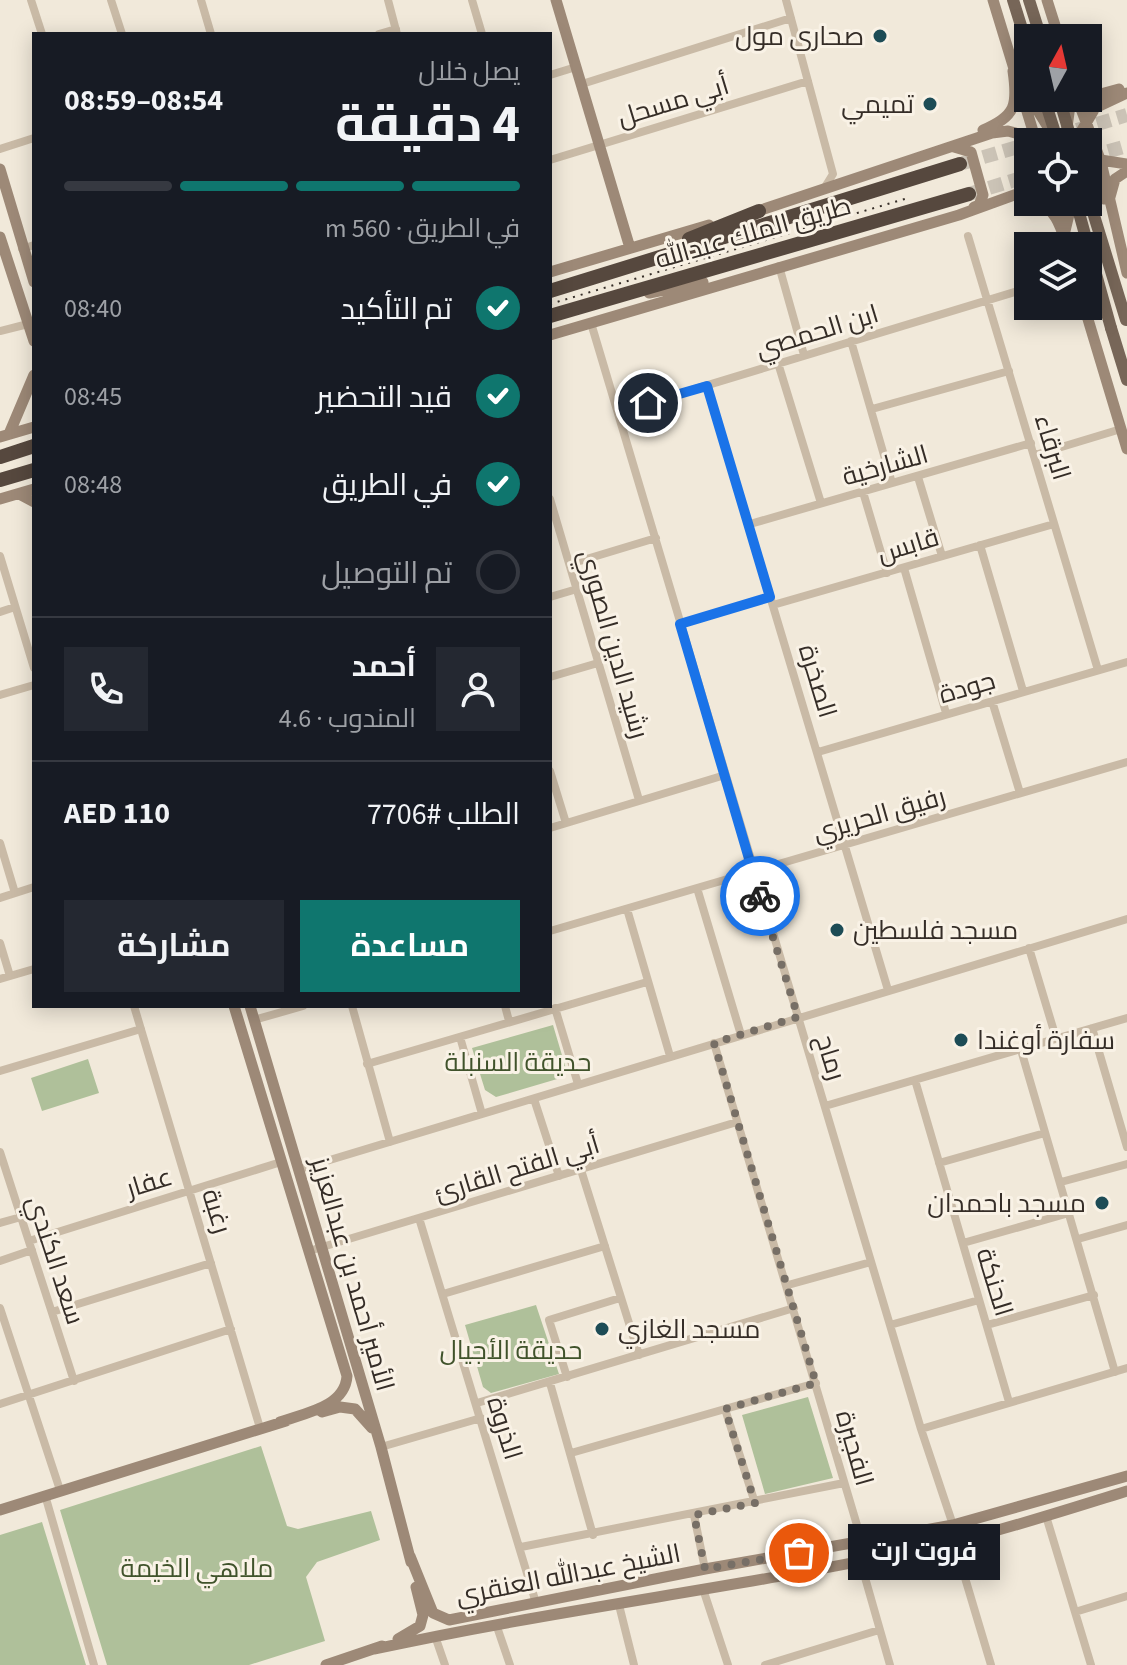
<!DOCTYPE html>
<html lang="ar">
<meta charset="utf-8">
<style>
:root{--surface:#171b24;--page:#242831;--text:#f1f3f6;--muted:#9ea1a6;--line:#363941;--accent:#0f766e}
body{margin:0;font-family:"Source Sans 3",Cairo,sans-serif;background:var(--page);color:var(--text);direction:rtl;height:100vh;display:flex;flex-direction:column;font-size:30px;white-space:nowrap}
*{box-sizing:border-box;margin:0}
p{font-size:26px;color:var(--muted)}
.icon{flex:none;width:44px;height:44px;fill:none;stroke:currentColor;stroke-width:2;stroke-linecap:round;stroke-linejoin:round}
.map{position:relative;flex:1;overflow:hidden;direction:ltr}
.panel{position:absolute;left:32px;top:32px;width:520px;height:976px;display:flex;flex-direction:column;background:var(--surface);border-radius:0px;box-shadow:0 4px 20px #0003;direction:rtl}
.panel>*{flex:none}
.needle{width:52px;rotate:8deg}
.buttons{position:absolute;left:1014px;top:24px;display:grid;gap:16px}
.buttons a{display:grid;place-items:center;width:88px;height:88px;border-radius:0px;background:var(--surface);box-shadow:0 4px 20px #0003;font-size:40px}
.pin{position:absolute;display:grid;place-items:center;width:68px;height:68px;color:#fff;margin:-34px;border:4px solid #fff;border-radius:50%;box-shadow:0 2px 8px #0007}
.courier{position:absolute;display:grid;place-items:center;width:80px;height:80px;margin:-40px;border:6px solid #1a73e8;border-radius:50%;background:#fff;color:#222;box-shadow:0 2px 10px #0007}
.bubble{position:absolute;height:56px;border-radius:0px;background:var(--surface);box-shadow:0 4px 20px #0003;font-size:26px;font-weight:700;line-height:56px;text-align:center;direction:rtl}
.headline em{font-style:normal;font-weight:700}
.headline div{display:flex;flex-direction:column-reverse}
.headline{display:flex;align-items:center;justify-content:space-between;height:136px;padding:0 32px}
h1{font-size:52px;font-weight:700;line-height:60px}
.bar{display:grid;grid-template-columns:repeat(4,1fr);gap:12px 8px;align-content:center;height:96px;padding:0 32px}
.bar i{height:10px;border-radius:6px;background:var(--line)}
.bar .current{background:var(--accent)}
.bar p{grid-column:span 4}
.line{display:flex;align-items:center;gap:20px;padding:0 32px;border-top:2px solid var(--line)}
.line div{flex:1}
.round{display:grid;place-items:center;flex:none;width:84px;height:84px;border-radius:0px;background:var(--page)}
ol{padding:0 32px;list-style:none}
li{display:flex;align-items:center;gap:24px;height:88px}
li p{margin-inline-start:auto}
li .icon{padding:8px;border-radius:50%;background:var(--accent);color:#fff;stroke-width:4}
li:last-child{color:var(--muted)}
li i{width:44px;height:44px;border:4px solid var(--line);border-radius:50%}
.button{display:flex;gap:16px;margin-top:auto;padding:16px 32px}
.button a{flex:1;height:92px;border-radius:0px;background:var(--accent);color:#fff;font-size:32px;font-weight:700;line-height:92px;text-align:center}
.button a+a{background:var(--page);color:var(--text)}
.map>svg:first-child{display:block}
.green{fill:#afc09a}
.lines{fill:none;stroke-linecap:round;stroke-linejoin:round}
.highway-tunnel{stroke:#cbc3b6;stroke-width:14;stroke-dasharray:14 7;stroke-linecap:butt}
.street{stroke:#c9baa6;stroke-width:8}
.secondary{stroke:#9d8977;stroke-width:11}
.primary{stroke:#776658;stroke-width:12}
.highway{stroke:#56483e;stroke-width:14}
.rail{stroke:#352d27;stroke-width:2;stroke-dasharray:2 6;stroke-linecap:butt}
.primary-bridge{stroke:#776658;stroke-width:12}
.done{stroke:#776f66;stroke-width:8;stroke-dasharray:0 14.4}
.route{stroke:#1a73e8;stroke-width:10}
.poi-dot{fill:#1d4c56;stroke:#f9f2e6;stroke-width:3}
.labels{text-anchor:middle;stroke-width:6;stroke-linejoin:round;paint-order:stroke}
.poi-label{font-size:26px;fill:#352d27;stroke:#f9f2e6;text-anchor:end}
.street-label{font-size:26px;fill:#352d27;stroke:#f9f2e6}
.park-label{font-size:26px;fill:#40532b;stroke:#f9f2e6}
</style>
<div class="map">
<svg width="1127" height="1665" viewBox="0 0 1127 1665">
<rect width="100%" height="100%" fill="#f1e9da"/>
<path class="green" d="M553 1025 567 1072 564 1077 496 1097 485 1090 472 1048Z
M88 1059 99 1093 42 1111 31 1078Z
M536 1305 559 1374 491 1393 483 1387 465 1325Z
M808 1397 833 1478 765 1494 742 1415Z
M261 1446 287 1526 298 1529 371 1511 380 1540 317 1562 306 1577 325 1641 249 1665H107L60 1510Z
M42 1522 86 1665H0V1535Z"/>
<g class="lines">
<path class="highway-tunnel" d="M1077 130 1127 115
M1088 157 1127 146
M963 163 1028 144
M969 194 1028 176"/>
<path class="street" d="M31 0 42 34
M111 0 122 34
M201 0 211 34
M388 0 397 34
M472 0 482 34
M786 0 833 174 825 187
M379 34 396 29
M550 75 576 67
M582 84 791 18
M0 149 34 138
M550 160 808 81
M968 236 1098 670
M22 249 34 245
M779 266 804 355
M591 323 921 1429 953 1525
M0 331 28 324
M851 341 892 483
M778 363 821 503
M707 386 888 990
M872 409 1009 371
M619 412 1028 288
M1035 455 1121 429
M918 477 942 556
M863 492 887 573
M550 499 639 800
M750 524 1031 443
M980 545 1023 691
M0 556 34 668
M570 564 656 538
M904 568 946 713
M550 597 577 589
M773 605 1054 524
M0 612 15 607
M680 624 770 597
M550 677 598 663
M0 695 34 685
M992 701 1020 793
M818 752 1127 662
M550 771 566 823
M550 828 725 775
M0 843 15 893
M697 888 741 1035
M0 898 34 887
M627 909 670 1056
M550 931 1127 762
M0 943 10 976
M1029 948 1056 1038
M0 979 34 969
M134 1006 260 1428
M352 1006 390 1142
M505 1006 509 1021
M555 1008 578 1084
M254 1020 303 1006
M1092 1028 1127 1147
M460 1037 482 1114
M714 1043 862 1542
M1021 1050 1115 1372
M367 1064 647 982
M0 1071 141 1029
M915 1080 1009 1402
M534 1099 559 1176
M825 1106 1127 1018
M0 1152 74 1381
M939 1163 1045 1133
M300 1169 1127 919
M581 1170 639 1355
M1061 1182 1127 1164
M419 1218 536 1603
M0 1223 21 1217
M1078 1239 1127 1225
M29 1241 281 1162
M963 1243 1069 1213
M309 1251 737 1122
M0 1261 32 1250
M788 1285 871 1262
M443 1294 605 1246
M0 1308 60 1490
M52 1312 211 1263
M890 1325 979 1300
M987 1325 1094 1295
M567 1377 549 1320 620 1298
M550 1383 593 1535
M477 1403 794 1308
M0 1404 231 1329
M725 1409 755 1503
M921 1429 1127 1368
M381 1447 481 1418
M571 1453 816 1383
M45 1495 94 1665
M694 1515 705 1569
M1046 1516 1091 1665
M954 1541 991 1665
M521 1547 844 1483
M860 1560 890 1665
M703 1589 728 1665
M619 1605 634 1665
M1075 1612 1127 1596
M496 1624 510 1665
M435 1636 445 1665
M765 1665 879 1630"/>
<path class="secondary" d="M556 0 630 248
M993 0 1036 141
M1047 0 1059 38
M1088 89 1097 95 1119 89
M1030 98 1053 135
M1077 98 1101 162 1127 273
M983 130C1016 116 1018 105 1013 71
M1065 142 1071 98
M1075 142 1095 108 1127 93
M954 147 971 152 983 195 979 205 974 207
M1088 158 1127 164
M0 169 34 282
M1088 176 1104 199
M1110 197 1115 179 1127 171
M1036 202C1056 208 1061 228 1067 246
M752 213 992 133 1008 131 1049 142
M1062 223V202
M1065 231 1071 206 1081 202
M0 237 34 341
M550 272 709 225
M649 293 703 282
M1084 306 1127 449
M550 335 959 215 1028 190
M9 434 34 375
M0 437 34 427
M19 494 34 502
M0 499 34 489
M234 1006 347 1376C345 1407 305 1413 280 1422
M250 1006 381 1447 411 1562
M322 1412 340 1407 355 1409 372 1428
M0 1510 286 1421
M410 1556 433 1613 449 1620 705 1569 953 1525 1127 1476
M398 1639 420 1626 423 1615 416 1587
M375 1649C567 1607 762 1585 953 1542 1011 1528 1069 1509 1127 1491
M326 1665 382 1646"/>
<path class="primary" d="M1013 0 1028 48
M1029 0 1041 38
M1111 328 1127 380"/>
<path class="highway" d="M689 239 759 211
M550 291 960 164
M550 316 969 194
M0 457 34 446
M0 480 34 470"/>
<path class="rail" d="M550 304 908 198"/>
<path class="primary-bridge" d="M1044 98 1058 142
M1059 98 1072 142
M1088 196 1126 320
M1076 202 1111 328"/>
</g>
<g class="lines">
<path class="done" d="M760 896 798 1017 714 1043 816 1383 725 1409 755 1503 694 1515 705 1569 799 1553"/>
<path class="route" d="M648 403 707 386 770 597 680 624 760 896"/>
</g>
<g class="poi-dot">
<circle cx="880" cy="36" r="8"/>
<circle cx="930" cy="104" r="8"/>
<circle cx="837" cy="930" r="8"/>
<circle cx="961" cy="1040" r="8"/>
<circle cx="1102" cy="1203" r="8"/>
<circle cx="602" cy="1329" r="8"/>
</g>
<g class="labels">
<g class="poi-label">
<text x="864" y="45">صحارى مول</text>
<text x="914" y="113">تمیمي</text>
<text x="853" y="939" text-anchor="start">مسجد فلسطين</text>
<text x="977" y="1049" text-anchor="start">سفارة أوغندا</text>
<text x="1086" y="1212">مسجد باحمدان</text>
<text x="618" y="1338" text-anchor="start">مسجد الغازي</text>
</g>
<g class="street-label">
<text transform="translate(673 101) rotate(-17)" y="9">أبي مسحل</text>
<text transform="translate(753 232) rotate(-16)" y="9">طريق الملك عبدالله</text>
<text transform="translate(817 331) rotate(-17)" y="9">ابن الحمصي</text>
<text transform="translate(1053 447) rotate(73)" y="9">البرقاء</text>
<text transform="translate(885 465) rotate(-16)" y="9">الشارخية</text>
<text transform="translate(908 545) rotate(-17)" y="9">قابس</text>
<text transform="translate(614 644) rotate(74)" y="9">رشيد الدين الصوري</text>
<text transform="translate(818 681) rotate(73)" y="9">الصخرة</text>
<text transform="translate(967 687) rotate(-16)" y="9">جودة</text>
<text transform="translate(879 814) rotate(-16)" y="9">رفيق الحريري</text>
<text transform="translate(831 1057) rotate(73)" y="9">رماح</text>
<text transform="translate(517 1168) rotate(-17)" y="9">أبي الفتح القارئ</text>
<text transform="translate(149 1182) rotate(-17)" y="9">عفار</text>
<text transform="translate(217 1211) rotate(73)" y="9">رغبة</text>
<text transform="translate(56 1260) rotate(72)" y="9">سعد الكندي</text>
<text transform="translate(353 1274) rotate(74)" y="9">الأمير أحمد بن عبدالعزيز</text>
<text transform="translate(995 1282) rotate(73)" y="9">الحنكة</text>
<text transform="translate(505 1428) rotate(73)" y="9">الذروة</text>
<text transform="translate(855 1448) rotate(74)" y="9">الفجيرة</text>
<text transform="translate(568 1574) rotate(-11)" y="9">الشيخ عبدالله العنقري</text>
</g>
<g class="park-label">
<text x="518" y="1071">حديقة السنبلة</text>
<text x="511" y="1359">حديقة الأجيال</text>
<text x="197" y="1577">ملاهي الخيمة</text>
</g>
</g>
</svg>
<div class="buttons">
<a><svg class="needle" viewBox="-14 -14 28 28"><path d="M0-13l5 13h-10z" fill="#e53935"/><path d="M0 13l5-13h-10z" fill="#9ea1a6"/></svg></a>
<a><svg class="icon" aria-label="locate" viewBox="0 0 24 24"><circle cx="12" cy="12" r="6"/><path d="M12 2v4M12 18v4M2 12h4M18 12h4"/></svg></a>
<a><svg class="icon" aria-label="layers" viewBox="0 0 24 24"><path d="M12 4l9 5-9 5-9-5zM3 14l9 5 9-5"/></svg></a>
</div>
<div class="pin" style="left:799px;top:1553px;background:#ea580c"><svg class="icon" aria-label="bag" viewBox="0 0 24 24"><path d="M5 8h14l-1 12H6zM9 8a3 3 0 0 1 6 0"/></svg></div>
<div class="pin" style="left:648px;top:403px;background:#1f2937"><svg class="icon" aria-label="home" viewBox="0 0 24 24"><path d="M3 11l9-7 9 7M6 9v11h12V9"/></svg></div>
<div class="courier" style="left:760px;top:896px"><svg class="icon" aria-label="bike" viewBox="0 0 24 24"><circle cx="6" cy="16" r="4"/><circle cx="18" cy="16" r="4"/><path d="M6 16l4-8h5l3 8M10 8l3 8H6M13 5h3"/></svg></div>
<div class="bubble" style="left:848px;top:1524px;width:152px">فروت ارت</div>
<section class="panel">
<div class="headline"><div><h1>4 دقيقة</h1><p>يصل خلال</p></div><em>08:54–08:59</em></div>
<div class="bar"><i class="current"></i><i class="current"></i><i class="current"></i><i></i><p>في الطريق · 560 m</p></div>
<ol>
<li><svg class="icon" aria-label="check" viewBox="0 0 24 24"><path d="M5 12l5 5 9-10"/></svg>تم التأكيد<p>08:40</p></li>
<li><svg class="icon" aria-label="check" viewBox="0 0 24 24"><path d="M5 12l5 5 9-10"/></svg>قيد التحضير<p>08:45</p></li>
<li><svg class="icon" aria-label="check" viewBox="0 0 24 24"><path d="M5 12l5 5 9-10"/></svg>في الطريق<p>08:48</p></li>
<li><i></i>تم التوصيل</li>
</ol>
<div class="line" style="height:144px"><a class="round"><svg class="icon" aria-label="person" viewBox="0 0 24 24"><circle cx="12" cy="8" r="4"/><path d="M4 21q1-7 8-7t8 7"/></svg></a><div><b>أحمد</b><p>المندوب · 4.6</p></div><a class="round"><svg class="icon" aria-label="phone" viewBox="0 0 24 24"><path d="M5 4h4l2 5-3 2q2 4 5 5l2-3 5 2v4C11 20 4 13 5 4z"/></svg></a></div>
<div class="line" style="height:104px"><div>الطلب #7706</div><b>AED 110</b></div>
<div class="button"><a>مساعدة</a><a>مشاركة</a></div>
</section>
</div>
